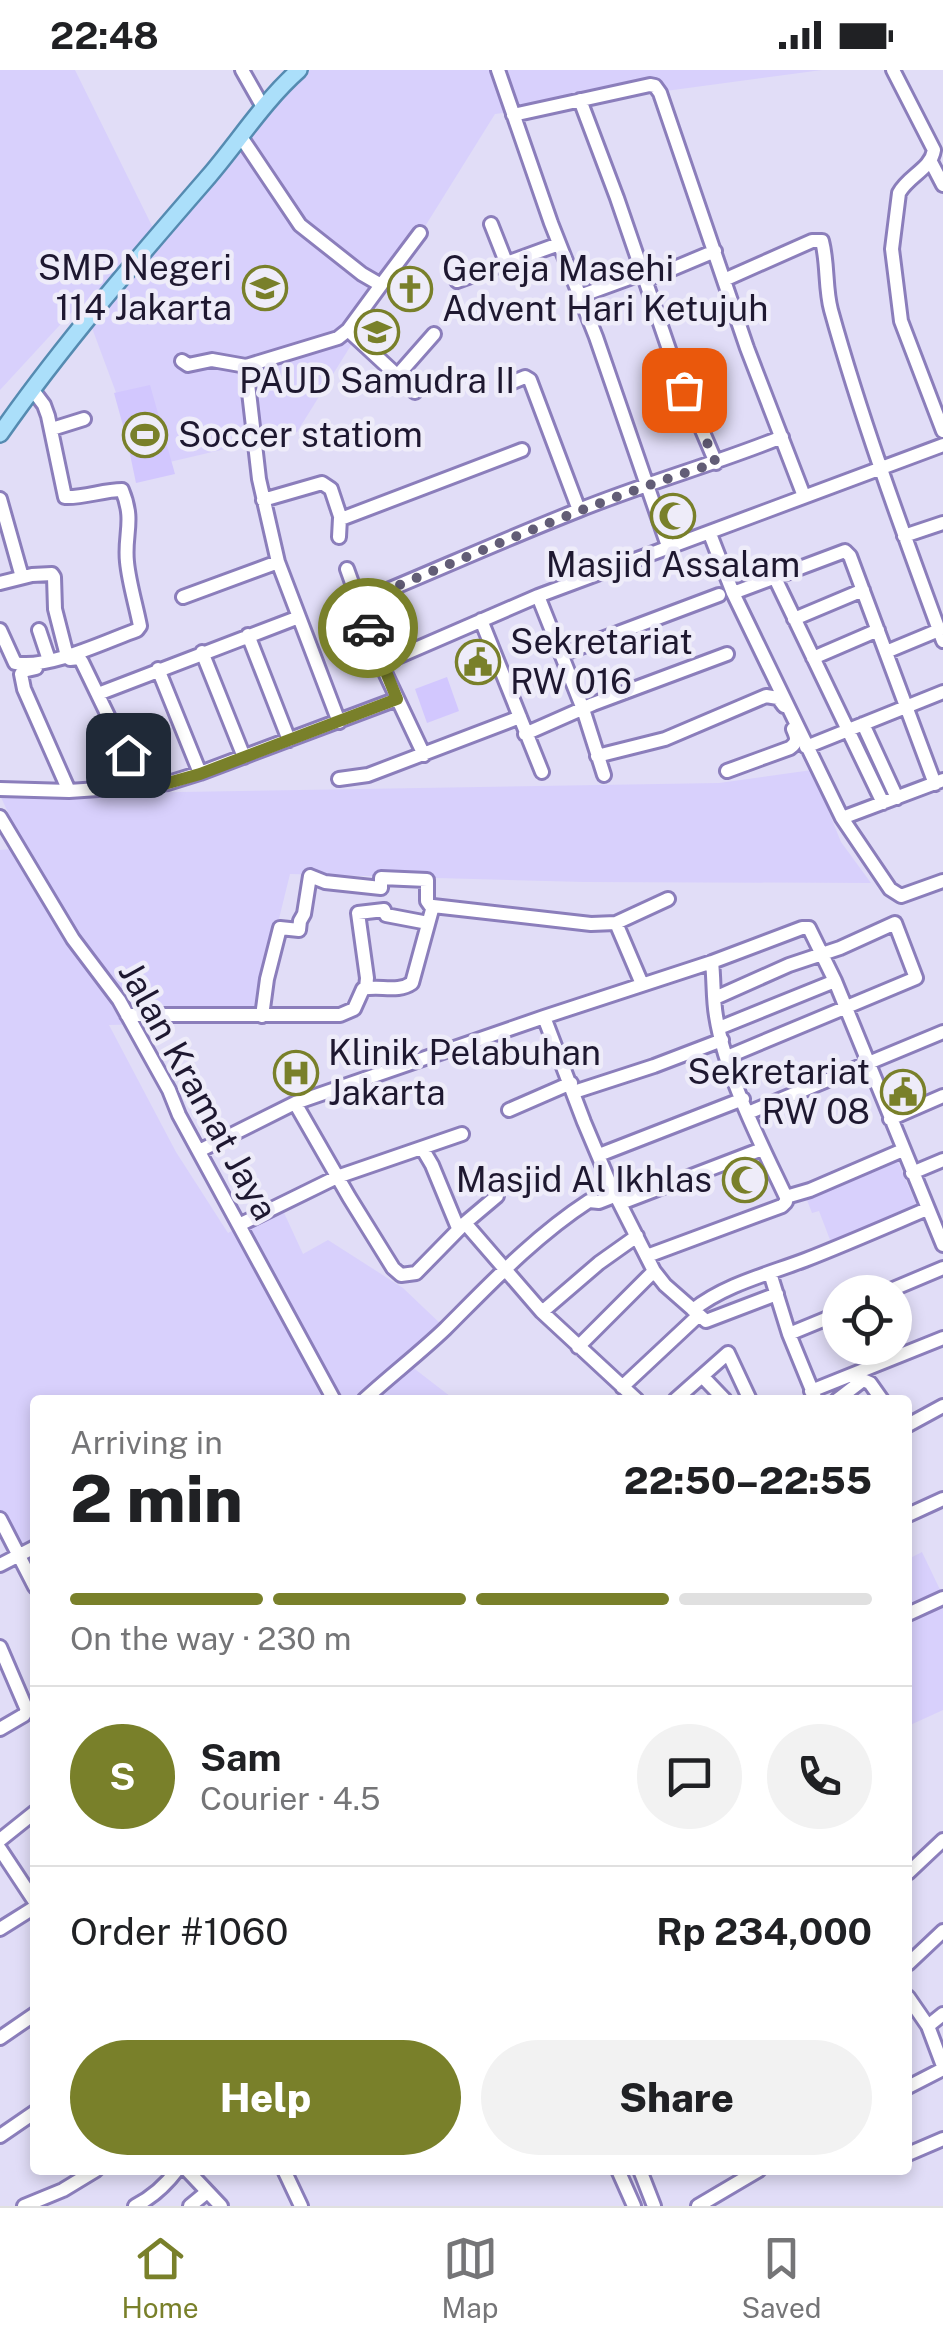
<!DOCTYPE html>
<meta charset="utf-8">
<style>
:root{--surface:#fff;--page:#f2f2f2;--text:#202124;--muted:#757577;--line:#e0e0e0;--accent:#79802a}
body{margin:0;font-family:"Public Sans",sans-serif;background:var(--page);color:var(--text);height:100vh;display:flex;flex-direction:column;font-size:38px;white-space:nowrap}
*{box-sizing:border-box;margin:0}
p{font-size:32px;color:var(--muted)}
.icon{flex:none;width:55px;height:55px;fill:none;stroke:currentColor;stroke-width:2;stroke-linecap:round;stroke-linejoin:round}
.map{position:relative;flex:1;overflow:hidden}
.panel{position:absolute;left:30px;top:1325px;width:882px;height:780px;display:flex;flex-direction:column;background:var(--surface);border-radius:10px;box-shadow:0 5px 15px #0003}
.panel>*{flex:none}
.buttons{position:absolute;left:822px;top:1205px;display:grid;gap:20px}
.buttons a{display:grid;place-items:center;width:90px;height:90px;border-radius:50%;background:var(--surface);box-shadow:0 5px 15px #0003;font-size:50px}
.pin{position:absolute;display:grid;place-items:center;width:85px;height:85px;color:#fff;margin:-42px;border-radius:20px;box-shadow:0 5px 15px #0006}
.courier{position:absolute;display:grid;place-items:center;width:100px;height:100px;margin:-50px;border:8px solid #79802a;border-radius:50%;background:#fff;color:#222;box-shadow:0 2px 12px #0007}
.headline em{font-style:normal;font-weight:800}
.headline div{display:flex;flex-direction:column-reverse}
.headline{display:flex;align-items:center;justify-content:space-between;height:170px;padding:0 40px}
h1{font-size:65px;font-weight:800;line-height:75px}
.bar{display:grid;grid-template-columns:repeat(4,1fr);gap:15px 10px;align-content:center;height:120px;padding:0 40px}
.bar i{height:12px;border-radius:8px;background:var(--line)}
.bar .current{background:var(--accent)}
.bar p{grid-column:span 4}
.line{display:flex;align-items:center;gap:25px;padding:0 40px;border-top:2px solid var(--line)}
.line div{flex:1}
.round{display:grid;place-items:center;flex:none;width:105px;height:105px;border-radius:52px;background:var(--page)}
.button{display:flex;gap:20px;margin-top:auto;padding:20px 40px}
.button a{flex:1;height:115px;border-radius:60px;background:var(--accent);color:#fff;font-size:40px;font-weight:800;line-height:115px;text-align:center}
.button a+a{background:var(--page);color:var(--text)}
.status{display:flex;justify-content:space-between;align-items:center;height:70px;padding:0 50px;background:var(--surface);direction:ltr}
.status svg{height:28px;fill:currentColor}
.tab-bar{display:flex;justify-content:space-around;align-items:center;height:140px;border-top:2px solid var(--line);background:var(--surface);font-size:28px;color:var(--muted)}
.tab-bar a{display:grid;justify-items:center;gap:5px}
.tab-bar .current{color:var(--accent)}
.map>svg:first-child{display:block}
.built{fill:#d8d0fc}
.green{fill:#d2c7fe}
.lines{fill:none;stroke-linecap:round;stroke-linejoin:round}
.minor-casing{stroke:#8b7ebb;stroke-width:18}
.major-casing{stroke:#558bb1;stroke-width:20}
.minor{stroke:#fff;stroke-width:12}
.major{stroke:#abdffa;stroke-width:15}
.done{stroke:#625d76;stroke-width:10;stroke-dasharray:0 18}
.route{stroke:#79802a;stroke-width:12}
.labels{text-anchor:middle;stroke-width:9;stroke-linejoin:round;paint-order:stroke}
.poi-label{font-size:35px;fill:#1e1830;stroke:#eeecf9;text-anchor:start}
.street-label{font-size:35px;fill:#1e1830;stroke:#eeecf9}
</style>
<div class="status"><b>22:48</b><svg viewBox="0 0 49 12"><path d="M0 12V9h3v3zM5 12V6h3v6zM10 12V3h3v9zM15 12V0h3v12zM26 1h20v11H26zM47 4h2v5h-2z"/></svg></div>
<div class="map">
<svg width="943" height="2136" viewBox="0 0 943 2136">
<rect width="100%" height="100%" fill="#e1ddf7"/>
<path class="built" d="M0 0H75L153 158 301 0H822L495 44 297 362 144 398 82 231 0 320Z
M812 700 841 772 871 813 584 812 290 804 261 922V951L109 955 176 1082 228 1163 280 1134 303 1184 328 1170 403 1218 445 1258 407 1293 455 1330H35V1471L18 1478 0 1440V780L24 778 0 725 719 713Z
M896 1087 918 1139 832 1175 819 1141 812 1143 805 1125Z
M922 1482 943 1526V1640L908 1656V1489Z"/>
<path class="green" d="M150 315 175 404 136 413 127 370 114 323Z
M447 607 459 641 427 653 415 619Z"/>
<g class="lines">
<defs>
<path id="minor" d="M242 0 263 37
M498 0 551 153 596 267 668 476
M893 0 934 80C931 99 908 106 899 123L892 179 901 251 943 361
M580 30 617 128 674 294 716 393
M513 45 650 15 655 16 660 23 747 278 804 426
M241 67 300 155 362 204 381 215 348 260 338 268 246 296 259 409 278 492 339 652
M931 92 943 115
M491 154 506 192
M646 210 715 181
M724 210 812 171H822C828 194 825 218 831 240 862 352 903 462 943 571
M457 211 559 174
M381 215 420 163
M580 226 643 203
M348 260 415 322
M182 291 188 295 212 290 246 296
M397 306 434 264
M513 312 525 307 530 310 579 440
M52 359 84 349
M0 429 22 507
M263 430 322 413 331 419 341 449 522 380
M710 464 733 523 842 748 890 819 901 826 943 811
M904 466 943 453
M339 467 340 448
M347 499 381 594 424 685
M775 508 883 733
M0 513 32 505 52 504 54 507 55 539 67 586
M733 523 845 481 850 486 935 714
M538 526 583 639 604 705
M183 527 278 492
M359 532C432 502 505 469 579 440 646 413 715 394 782 367
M794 549 863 520
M481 550 542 702
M0 560 15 593C47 600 106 571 137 560L140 556C136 535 129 513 127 492 124 464 135 451 122 420 103 420 84 428 65 427L48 346 44 335 32 319
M39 560 49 590
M248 565 289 670
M202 582 244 687
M886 582 939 560
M562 584 719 525
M813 588 878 560
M70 589 79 588 82 592 142 716
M381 594 538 526 943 375
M36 598 23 601 21 604 24 619 69 721
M158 599 200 703
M98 624 299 547
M863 654 897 728
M525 664 593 634 727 584
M806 677 943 622
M597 686 665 669 766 626 778 628 784 636
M727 701 790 678C798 672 797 668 793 659
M339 709 368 705 520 647
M0 719 69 721 142 716 168 713 200 703 397 629
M0 747 73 869 119 930 169 1020 179 1045 334 1330
M842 748 943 710
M616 853 642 914
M712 892C714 910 713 929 716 946 725 1004 761 1074 786 1127
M366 918 367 908 358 843 384 840 386 845 428 853
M715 928 789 895 840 878 895 853 916 908 727 987
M127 945H340L354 939 363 919C379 915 398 923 412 913L433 836 591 854 616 853 668 829
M262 946 267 909 280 858 299 860 300 851 304 844 310 806 325 812 381 818V808L427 810V831L432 838
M544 947 584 1052 611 1116 654 1201 665 1215 706 1251 777 1224
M719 958 835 911
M574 1022 654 996 722 970
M295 1033 349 1127 393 1198 401 1205 416 1203 465 1153 542 1242 637 1330
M509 1040 571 1013
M748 1043 943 962
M890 1049 943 1026
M422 1078 432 1095 458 1158
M199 1081 295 1033 544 947 712 892 802 858H809L835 911 943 1175
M599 1085 743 1029
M912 1103 943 1090
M786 1127 810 1120 903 1080
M621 1133 762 1079
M465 1153 497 1126
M239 1155 337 1107 462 1064
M647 1186 782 1136 786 1132V1127
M770 1203 789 1264 816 1330
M886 1222 943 1198
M693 1240C724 1215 768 1204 805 1190 846 1174 887 1156 927 1139
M542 1242 599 1193 637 1166
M789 1264 840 1243
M578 1277 654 1201
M703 1307 725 1330
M622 1317 699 1245
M811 1321 943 1268
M364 1330C390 1306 420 1283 445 1259 490 1214 535 1166 589 1131L599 1132 617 1125
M675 1330 728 1283 750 1330
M837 1330 863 1310 870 1313 882 1330
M908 1355 943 1336
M908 1445 943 1429
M0 1449 35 1517
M0 1495 35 1477
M908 1544 943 1528
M0 1577 27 1640 24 1645 0 1659
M0 1770 35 1742
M0 1779 35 1832
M908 1803 943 1770
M0 1859 35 1837
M908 1894 943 1861
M908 1927 928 1956 943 1996
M928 1956 943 1944
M0 1968 35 1944
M908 2017 943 1999
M0 2066 35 2042
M908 2084 943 2069
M187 2100 221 2136
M284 2100 301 2136
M618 2100 634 2136
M640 2100 654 2136
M24 2136 63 2120 96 2100
M135 2136C153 2127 165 2116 177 2100
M190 2136 207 2122
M698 2136 759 2100"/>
<path id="major" d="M0 364C63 274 137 189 209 106 239 71 264 31 299 0"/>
</defs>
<use href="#minor" class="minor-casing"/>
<use href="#major" class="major-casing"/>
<use href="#minor" class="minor"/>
<use href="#major" class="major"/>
</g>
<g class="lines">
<path class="done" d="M368 558 359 532C477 483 593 431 716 393L684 320"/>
<path class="route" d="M128 685 142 716 168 713 200 704 397 629 368 558"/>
</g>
<defs>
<symbol id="school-ring" viewBox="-11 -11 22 22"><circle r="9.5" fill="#eeecf9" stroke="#79802a" stroke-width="1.5"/><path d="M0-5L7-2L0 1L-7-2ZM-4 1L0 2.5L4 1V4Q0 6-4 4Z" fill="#79802a"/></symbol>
<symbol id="church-ring" viewBox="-11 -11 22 22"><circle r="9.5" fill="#eeecf9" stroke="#79802a" stroke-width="1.5"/><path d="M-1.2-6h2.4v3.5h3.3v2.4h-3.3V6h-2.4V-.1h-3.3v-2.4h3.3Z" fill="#79802a"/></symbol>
<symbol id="stadium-ring" viewBox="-11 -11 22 22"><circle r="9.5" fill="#eeecf9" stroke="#79802a" stroke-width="1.5"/><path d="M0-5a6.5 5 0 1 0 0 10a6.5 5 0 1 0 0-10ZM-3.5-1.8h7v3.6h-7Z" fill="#79802a"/></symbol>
<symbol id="mosque-ring" viewBox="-11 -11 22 22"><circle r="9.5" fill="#eeecf9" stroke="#79802a" stroke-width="1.5"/><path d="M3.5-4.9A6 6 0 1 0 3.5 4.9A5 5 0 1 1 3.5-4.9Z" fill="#79802a"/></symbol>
<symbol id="civic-ring" viewBox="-11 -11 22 22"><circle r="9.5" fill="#eeecf9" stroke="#79802a" stroke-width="1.5"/><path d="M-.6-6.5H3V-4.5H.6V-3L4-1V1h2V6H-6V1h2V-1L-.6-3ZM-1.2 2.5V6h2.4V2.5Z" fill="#79802a"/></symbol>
<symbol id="hospital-ring" viewBox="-11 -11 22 22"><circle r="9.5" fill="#eeecf9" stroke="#79802a" stroke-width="1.5"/><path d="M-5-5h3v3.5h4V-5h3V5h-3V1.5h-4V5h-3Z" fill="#79802a"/></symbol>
</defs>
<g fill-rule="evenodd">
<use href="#school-ring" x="240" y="193" width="50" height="50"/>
<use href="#church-ring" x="385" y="194" width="50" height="50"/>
<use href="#school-ring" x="352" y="237" width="50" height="50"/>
<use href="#stadium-ring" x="120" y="340" width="50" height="50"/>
<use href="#mosque-ring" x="648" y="421" width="50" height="50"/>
<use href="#civic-ring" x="453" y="567" width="50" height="50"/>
<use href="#hospital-ring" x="271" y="978" width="50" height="50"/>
<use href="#civic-ring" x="878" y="997" width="50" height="50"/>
<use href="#mosque-ring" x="720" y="1085" width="50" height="50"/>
</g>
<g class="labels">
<g class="poi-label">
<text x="232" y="210" text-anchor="end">SMP Negeri<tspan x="232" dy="40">114 Jakarta</tspan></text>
<text x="442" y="211">Gereja Masehi<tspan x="442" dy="40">Advent Hari Ketujuh</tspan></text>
<text x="377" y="323" text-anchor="middle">PAUD Samudra II</text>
<text x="178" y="377">Soccer statiom</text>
<text x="673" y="507" text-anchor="middle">Masjid Assalam</text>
<text x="510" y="584">Sekretariat<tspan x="510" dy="40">RW 016</tspan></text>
<text x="328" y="995">Klinik Pelabuhan<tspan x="328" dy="40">Jakarta</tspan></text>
<text x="870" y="1014" text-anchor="end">Sekretariat<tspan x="870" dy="40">RW 08</tspan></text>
<text x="712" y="1122" text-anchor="end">Masjid Al Ikhlas</text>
</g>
<g class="street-label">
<text transform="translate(198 1021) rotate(61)" y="12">Jalan Kramat Jaya</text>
</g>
</g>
</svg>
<div class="buttons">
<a><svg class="icon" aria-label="locate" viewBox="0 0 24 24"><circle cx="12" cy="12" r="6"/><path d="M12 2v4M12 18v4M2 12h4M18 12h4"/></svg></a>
</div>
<div class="pin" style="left:684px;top:320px;background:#ea580c"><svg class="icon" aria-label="bag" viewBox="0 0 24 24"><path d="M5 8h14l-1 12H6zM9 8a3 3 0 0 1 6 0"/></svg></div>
<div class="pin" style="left:128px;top:685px;background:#1f2937"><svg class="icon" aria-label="home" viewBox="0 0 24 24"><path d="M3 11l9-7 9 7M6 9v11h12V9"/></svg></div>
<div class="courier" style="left:368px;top:558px"><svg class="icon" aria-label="car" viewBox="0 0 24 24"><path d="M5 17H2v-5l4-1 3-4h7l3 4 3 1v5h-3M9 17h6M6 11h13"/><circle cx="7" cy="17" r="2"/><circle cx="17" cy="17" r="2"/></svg></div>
<section class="panel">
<div class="headline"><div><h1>2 min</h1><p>Arriving in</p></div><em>22:50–22:55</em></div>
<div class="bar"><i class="current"></i><i class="current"></i><i class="current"></i><i></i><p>On the way · 230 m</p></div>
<div class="line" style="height:180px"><b class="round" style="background:var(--accent);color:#fff">S</b><div><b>Sam</b><p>Courier · 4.5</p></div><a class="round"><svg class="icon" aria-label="chat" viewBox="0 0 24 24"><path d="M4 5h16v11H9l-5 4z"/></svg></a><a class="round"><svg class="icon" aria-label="phone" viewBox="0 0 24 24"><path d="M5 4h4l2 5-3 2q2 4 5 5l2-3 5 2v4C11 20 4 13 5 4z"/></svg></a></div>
<div class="line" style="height:130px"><div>Order #1060</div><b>Rp 234,000</b></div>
<div class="button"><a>Help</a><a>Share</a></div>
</section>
</div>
<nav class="tab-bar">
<a class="current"><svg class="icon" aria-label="home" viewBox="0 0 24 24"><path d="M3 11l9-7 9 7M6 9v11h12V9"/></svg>Home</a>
<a><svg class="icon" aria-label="map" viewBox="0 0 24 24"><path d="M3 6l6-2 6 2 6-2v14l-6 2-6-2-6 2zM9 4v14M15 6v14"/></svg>Map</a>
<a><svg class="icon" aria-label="saved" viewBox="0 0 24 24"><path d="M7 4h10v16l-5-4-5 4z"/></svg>Saved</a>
</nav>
